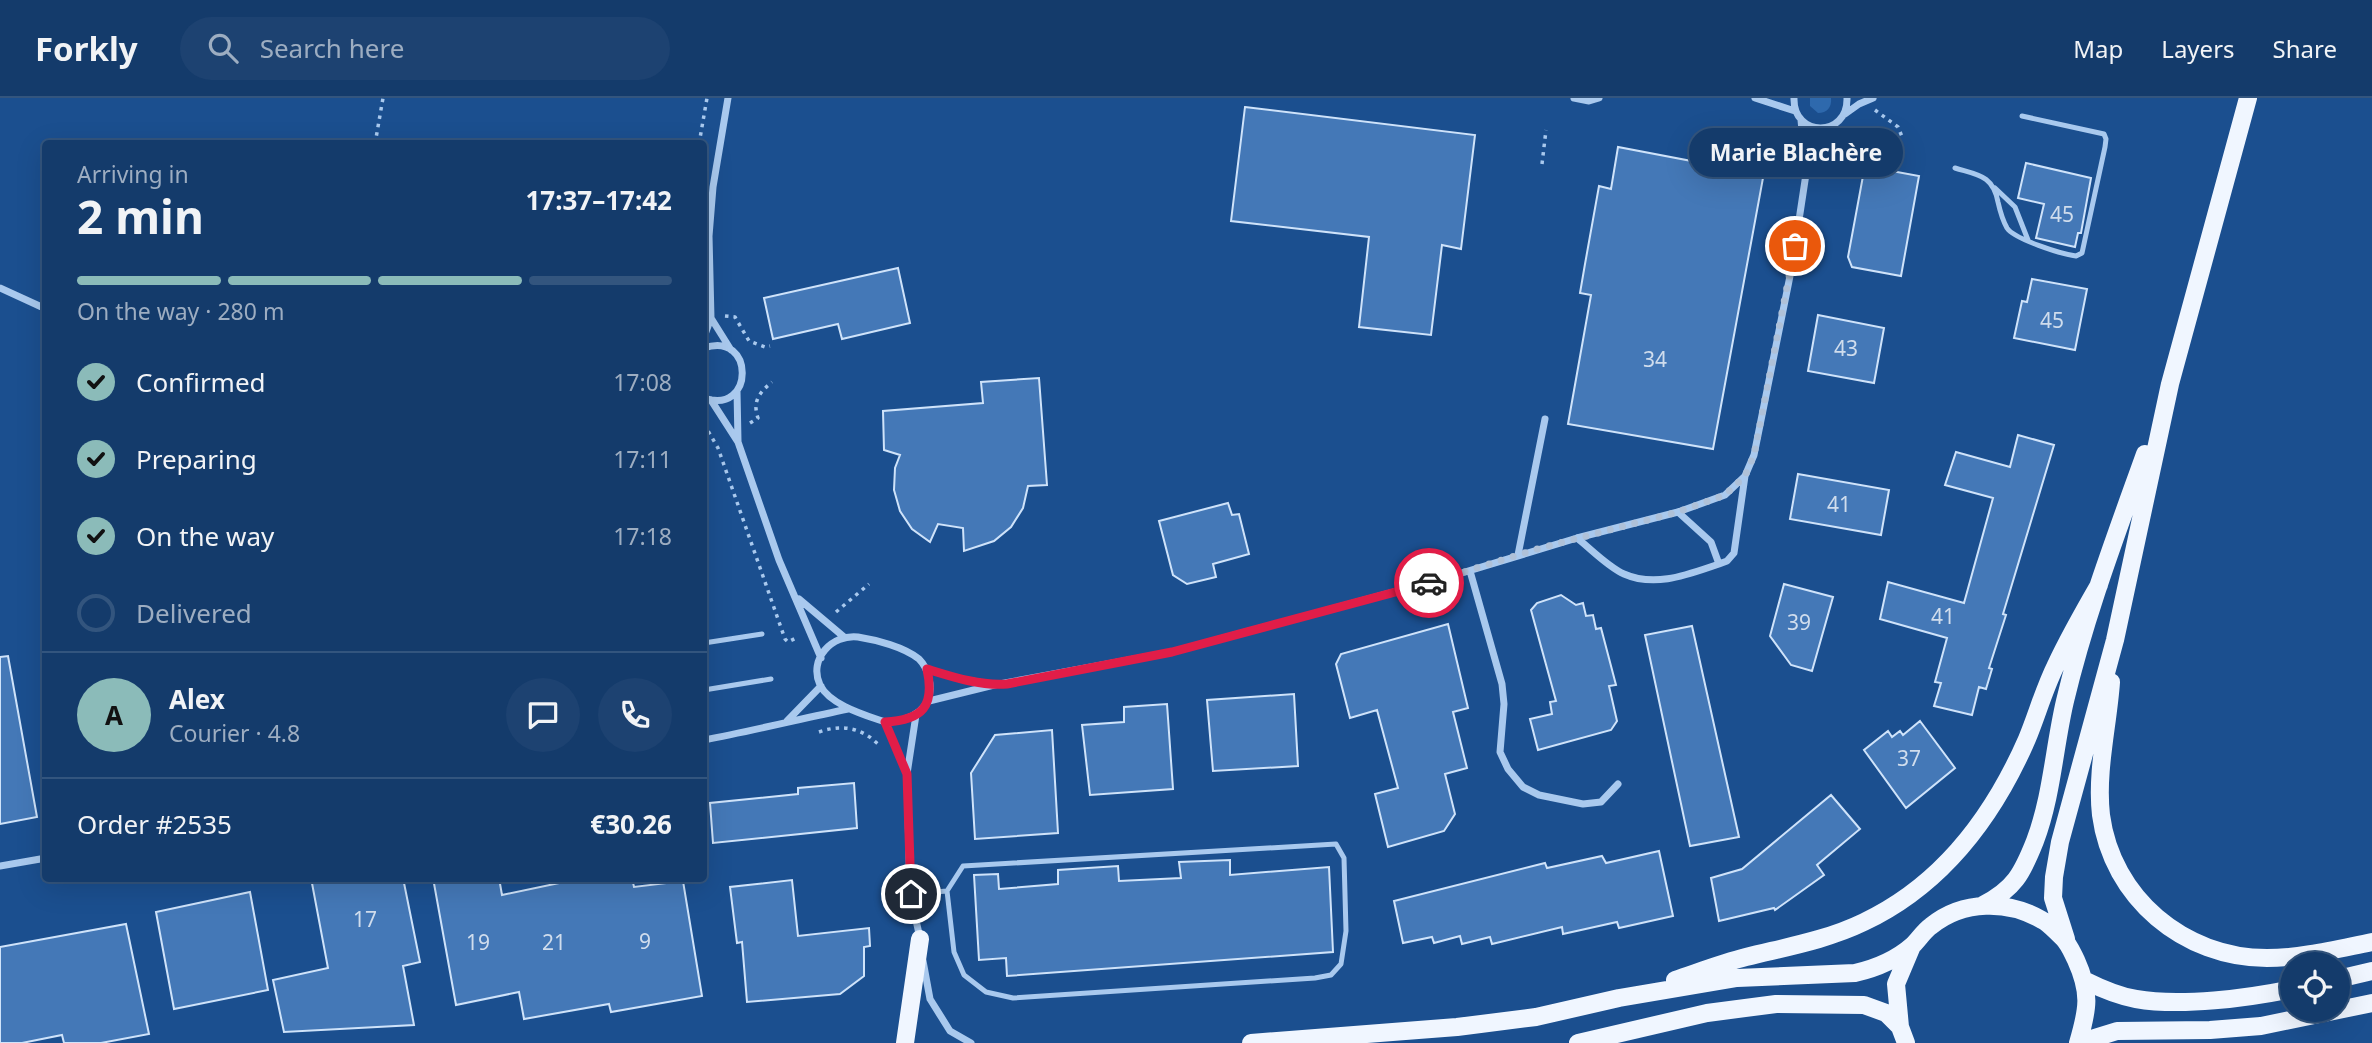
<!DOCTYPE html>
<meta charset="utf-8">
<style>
:root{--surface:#143b6b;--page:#1d4271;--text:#f1f3f6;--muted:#9dadc1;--line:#33557e;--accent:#8bbbb9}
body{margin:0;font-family:"Noto Sans",sans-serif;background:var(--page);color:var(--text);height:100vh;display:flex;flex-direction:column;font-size:26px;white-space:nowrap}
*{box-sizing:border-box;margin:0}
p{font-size:23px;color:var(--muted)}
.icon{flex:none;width:38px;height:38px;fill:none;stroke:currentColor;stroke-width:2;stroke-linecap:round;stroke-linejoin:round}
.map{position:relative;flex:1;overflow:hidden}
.panel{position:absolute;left:42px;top:42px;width:665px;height:742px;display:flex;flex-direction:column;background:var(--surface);border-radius:7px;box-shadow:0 7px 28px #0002,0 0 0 2px var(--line)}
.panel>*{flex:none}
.tools{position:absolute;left:2280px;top:854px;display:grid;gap:14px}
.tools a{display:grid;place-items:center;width:70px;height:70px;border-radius:50%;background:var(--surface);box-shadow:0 7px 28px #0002,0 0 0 2px var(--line);font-size:35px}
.pin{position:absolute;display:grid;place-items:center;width:60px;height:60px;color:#fff;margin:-30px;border:4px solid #fff;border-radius:50%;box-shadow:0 2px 7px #0007}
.courier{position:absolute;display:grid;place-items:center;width:70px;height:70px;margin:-35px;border:5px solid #e11d48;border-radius:50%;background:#fff;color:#222;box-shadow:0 2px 9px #0007}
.bubble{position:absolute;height:49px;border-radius:24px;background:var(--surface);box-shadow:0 7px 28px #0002,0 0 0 2px var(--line);font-size:23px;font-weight:700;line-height:49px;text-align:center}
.overview em{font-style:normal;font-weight:700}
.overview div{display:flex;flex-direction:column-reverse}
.overview{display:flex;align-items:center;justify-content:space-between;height:119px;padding:0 35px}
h1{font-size:46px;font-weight:700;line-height:52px}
.bar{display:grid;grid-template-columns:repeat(4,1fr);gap:10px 7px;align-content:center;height:84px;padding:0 35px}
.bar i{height:9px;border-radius:5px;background:var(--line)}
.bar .selected{background:var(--accent)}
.bar p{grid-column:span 4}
.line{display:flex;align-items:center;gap:18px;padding:0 35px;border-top:2px solid var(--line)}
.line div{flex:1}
.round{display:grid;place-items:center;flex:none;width:74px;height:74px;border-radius:37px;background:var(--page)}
ol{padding:0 35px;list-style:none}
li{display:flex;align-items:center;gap:21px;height:77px}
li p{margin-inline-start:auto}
li .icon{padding:7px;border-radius:50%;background:var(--accent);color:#111;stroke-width:4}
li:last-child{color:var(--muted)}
li i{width:38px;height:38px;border:4px solid var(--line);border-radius:50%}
header{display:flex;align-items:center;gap:42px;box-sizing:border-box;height:98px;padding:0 35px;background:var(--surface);border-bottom:2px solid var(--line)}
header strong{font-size:33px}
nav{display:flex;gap:38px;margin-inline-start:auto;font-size:24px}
.search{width:490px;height:63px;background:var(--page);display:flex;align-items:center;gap:18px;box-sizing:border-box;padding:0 24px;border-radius:38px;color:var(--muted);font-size:26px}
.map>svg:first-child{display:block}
.green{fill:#2e69ad}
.building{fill:#4478b7;stroke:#cfe3fa;stroke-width:2}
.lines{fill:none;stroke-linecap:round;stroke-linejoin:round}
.path{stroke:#a9c9ee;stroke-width:3.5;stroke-dasharray:3.5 5;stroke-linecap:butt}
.lane{stroke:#a9c9ee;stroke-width:5}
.street{stroke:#a9c9ee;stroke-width:7}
.primary{stroke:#f0f6ff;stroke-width:18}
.done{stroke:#afc1d8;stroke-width:7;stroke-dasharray:0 12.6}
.route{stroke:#e11d48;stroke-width:9}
.labels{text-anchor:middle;stroke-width:6;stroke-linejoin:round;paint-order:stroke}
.number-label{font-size:21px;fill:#d0dded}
</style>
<header>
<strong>Forkly</strong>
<div class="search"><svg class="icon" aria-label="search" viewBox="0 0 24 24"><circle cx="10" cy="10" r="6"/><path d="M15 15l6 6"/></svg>Search here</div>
<nav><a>Map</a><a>Layers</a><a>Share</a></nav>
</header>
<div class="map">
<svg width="2372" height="945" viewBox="0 0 2372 945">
<rect width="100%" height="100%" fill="#1b4f8f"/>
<path class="green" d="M1810 0H1831C1832 9 1827 15 1818 15L1810 8Z"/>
<path class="building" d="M1245 9 1475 37 1461 151 1442 147 1431 237 1359 229 1369 139 1231 123Z
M1759 47 1767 51 1770 61 1765 69 1713 351 1568 326 1591 197 1580 195 1585 166 1599 88 1611 91 1618 49 1744 73 1747 52Z
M2026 65 2091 80 2081 135H2078L2075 149 2036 140 2044 106 2018 100Z
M1870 69 1919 78 1901 178 1852 169 1848 159 1863 78Z
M898 170 910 225 842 241 838 226 773 241 764 200Z
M2032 181 2087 191 2075 252 2014 240 2022 203 2027 204Z
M1818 217 1884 230 1874 285 1808 273Z
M1039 280 1047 387 1028 388 1023 410 1011 429 994 443 964 453 963 430 938 426 930 444 912 431 900 413 894 392 895 370 900 357 884 352 883 313 983 305 981 284Z
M2018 337 2054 347 2003 516 2006 517 1989 570 1992 571 1986 591 1979 589 1972 617 1934 608 1941 585 1935 584 1947 540 1880 521 1888 484 1964 505 1993 400 1945 387 1956 354 2010 369Z
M1798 376 1889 392 1881 437 1790 421Z
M1228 405 1232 417 1239 416 1249 456 1213 466 1216 479 1187 486 1173 477 1159 423Z
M1784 486 1833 499 1812 573 1791 567 1770 538Z
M1561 497 1576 507 1583 505 1586 518 1593 517 1596 531 1601 530 1616 587 1609 588 1617 623 1611 632 1538 652 1530 621 1552 616 1550 604 1556 603 1531 512 1537 505Z
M1448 526 1468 610 1453 614 1467 670 1445 676 1455 716 1444 733 1388 749 1375 696 1398 690 1377 612 1350 620 1336 566 1341 556Z
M1692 528 1739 739 1690 748 1645 537Z
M8 558 37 719 0 726V559Z
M1294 596 1298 668 1213 673 1207 602Z
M1167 606 1173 691 1090 697 1082 627 1124 624V609Z
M1920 623 1955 670 1906 710 1864 652 1888 633 1892 639 1900 633 1903 637Z
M1052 632 1058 735 975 741 971 675 995 637Z
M854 685 857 730 713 745 710 705 798 696V690Z
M1831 697 1860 731 1817 767 1824 777 1775 812 1774 810 1719 823 1711 780 1742 771Z
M1659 753 1673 818 1619 830 1617 824 1563 836 1562 829 1492 846 1490 839 1462 846 1460 838 1434 845 1432 839 1403 845 1394 803 1545 765 1547 770 1602 758 1606 765Z
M1230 762V777L1329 769 1333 854 1007 878 1006 860 979 862 974 777 998 776 999 791 1058 786V772L1118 768 1119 783 1181 780 1179 764Z
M311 780H403L420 864 403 868 414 927 284 934 273 882 328 870Z
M433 780H499L502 797 583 780H632L634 789 683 783 702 898 611 914 609 906 524 921 519 894 456 907Z
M792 782 798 838 869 830 870 848 864 849V878L840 896 747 904 742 844 737 845 730 789Z
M250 794 268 892 174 911 156 814Z
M126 826 149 936 101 945H64L62 937 22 945H0V849Z"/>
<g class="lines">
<path class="path" d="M1875 12 1898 29 1903 41
M375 46 383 0
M699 46 707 0
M1542 66 1546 32
M725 218 735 219 749 243 765 249 770 248
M750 325 758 320C752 303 760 294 772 284
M704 326 718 350 785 541 788 544 798 539
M836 514 869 486
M819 634C836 628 853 628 868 638 873 641 877 646 881 648"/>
<path class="lane" d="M1955 70C1978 77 1993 77 1998 104 2000 113 2002 121 2007 130 2014 141 2061 156 2076 158L2082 155 2105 49 2106 41 2104 36 2022 18
M1995 90 2015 109 2028 142
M704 545 762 536
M704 592 771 581
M1336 746 1344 760 1346 833 1341 866 1331 877 1315 880 1013 900 986 894 964 877 954 854 947 793 963 768Z
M910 796 947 793"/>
<path class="street" d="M1574 0 1589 3 1599 0
M1755 0 1795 13
M1794 0C1793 40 1848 40 1847 0
M1845 16 1859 6 1873 0
M1807 76 1818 58 1832 28
M0 190 46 211
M711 220 731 252
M704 239 711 220 709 138 713 89 728 0
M704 250C755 232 755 318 704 300
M737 293 738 343
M711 302 738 344 779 462 821 560
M1577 440C1591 451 1608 469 1624 476 1656 490 1689 476 1719 466L1711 444 1678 414
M1518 457 1545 321
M1719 466 1727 463 1734 455 1745 378
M1470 473 1502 586 1504 606 1500 654 1508 671 1523 689 1539 697 1583 706 1601 704 1618 686
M799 501 844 539
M927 571 960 581 990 586
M929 603 994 587 1172 554 1442 481 1577 440 1678 414 1725 397 1745 378 1754 357 1792 168 1806 76 1801 22
M916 617 907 676 910 796 920 840
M787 623 821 588
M885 624C911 623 936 611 929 580 927 572 925 567 919 561 904 549 877 542 858 539 832 536 808 561 820 587 830 607 865 617 885 624L907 676
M704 642C752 633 800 621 848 611
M0 768 46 760
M923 863 930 901 950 933 971 945"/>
<path class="primary" d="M2111 584C2108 627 2096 674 2101 717 2112 800 2184 860 2267 860 2302 860 2337 851 2372 844
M1983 807C2014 791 2022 776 2035 743 2052 698 2054 650 2065 603 2085 519 2116 437 2145 356
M2066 841 2053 800 2054 779 2060 744 2115 542 2170 286 2248 0
M2338 881 2372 873
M1675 882C1699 874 1722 865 1746 859 1786 849 1827 842 1864 824 1942 787 1993 719 2027 641 2037 617 2044 591 2056 567 2069 539 2084 513 2099 487
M2086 883C2102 891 2118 898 2136 901 2181 909 2248 900 2292 891
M905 945 920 841
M1251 945 1457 929 1536 919 1619 900 1737 880 1855 875C1877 870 1896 862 1913 847 1919 841 1924 833 1931 828 1963 802 2008 802 2042 822 2050 826 2056 834 2062 839 2069 846 2072 854 2076 862 2091 895 2088 911 2078 945
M1578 945 1707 915 1776 906 1864 907 1886 915 1900 929
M1906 945 1900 929 1896 886 1912 848
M2078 945 2117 933 2210 932 2261 928 2372 905"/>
</g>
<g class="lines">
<path class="done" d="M1429 485 1537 451 1678 414 1725 397 1745 378 1754 357 1795 148"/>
<path class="route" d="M911 796 907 676 885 624C923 622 935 608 927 571 953 579 980 588 1007 586L1172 554 1429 485"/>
</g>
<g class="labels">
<g class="number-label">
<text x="2062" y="124">45</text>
<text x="2052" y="230">45</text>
<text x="1846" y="258">43</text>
<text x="1655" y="269">34</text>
<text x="1839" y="414">41</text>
<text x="1943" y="526">41</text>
<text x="1799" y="532">39</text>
<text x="1909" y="668">37</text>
<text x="365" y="829">17</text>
<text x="645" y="851">9</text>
<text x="478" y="852">19</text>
<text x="554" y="852">21</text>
</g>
</g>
</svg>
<div class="tools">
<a><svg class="icon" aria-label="locate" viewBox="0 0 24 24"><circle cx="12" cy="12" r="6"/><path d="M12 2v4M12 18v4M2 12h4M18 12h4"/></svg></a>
</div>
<div class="pin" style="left:1795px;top:148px;background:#ea580c"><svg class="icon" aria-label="bag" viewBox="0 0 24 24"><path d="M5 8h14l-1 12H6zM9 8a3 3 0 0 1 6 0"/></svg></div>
<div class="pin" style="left:911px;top:796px;background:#1f2937"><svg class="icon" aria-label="home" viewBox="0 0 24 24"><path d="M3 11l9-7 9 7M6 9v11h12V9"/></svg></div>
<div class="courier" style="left:1429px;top:485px"><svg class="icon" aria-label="car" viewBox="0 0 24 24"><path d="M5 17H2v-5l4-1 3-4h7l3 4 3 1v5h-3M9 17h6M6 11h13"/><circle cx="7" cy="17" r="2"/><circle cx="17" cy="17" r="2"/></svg></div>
<div class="bubble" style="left:1689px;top:30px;width:214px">Marie Blachère</div>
<section class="panel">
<div class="overview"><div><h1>2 min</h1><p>Arriving in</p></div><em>17:37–17:42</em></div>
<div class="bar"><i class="selected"></i><i class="selected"></i><i class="selected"></i><i></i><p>On the way · 280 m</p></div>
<ol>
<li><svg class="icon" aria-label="check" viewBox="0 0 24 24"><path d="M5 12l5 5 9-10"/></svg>Confirmed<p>17:08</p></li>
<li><svg class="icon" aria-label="check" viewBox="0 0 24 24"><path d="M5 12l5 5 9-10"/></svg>Preparing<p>17:11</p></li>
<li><svg class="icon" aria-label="check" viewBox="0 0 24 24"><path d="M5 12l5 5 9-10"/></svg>On the way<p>17:18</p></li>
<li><i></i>Delivered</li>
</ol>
<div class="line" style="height:126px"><b class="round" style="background:var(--accent);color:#111">A</b><div><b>Alex</b><p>Courier · 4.8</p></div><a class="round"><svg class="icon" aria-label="chat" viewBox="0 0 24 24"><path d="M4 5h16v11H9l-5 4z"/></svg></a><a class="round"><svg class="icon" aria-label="phone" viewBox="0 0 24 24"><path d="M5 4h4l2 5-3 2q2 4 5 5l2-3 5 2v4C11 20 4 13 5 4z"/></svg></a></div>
<div class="line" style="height:91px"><div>Order #2535</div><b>€30.26</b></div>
</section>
</div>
